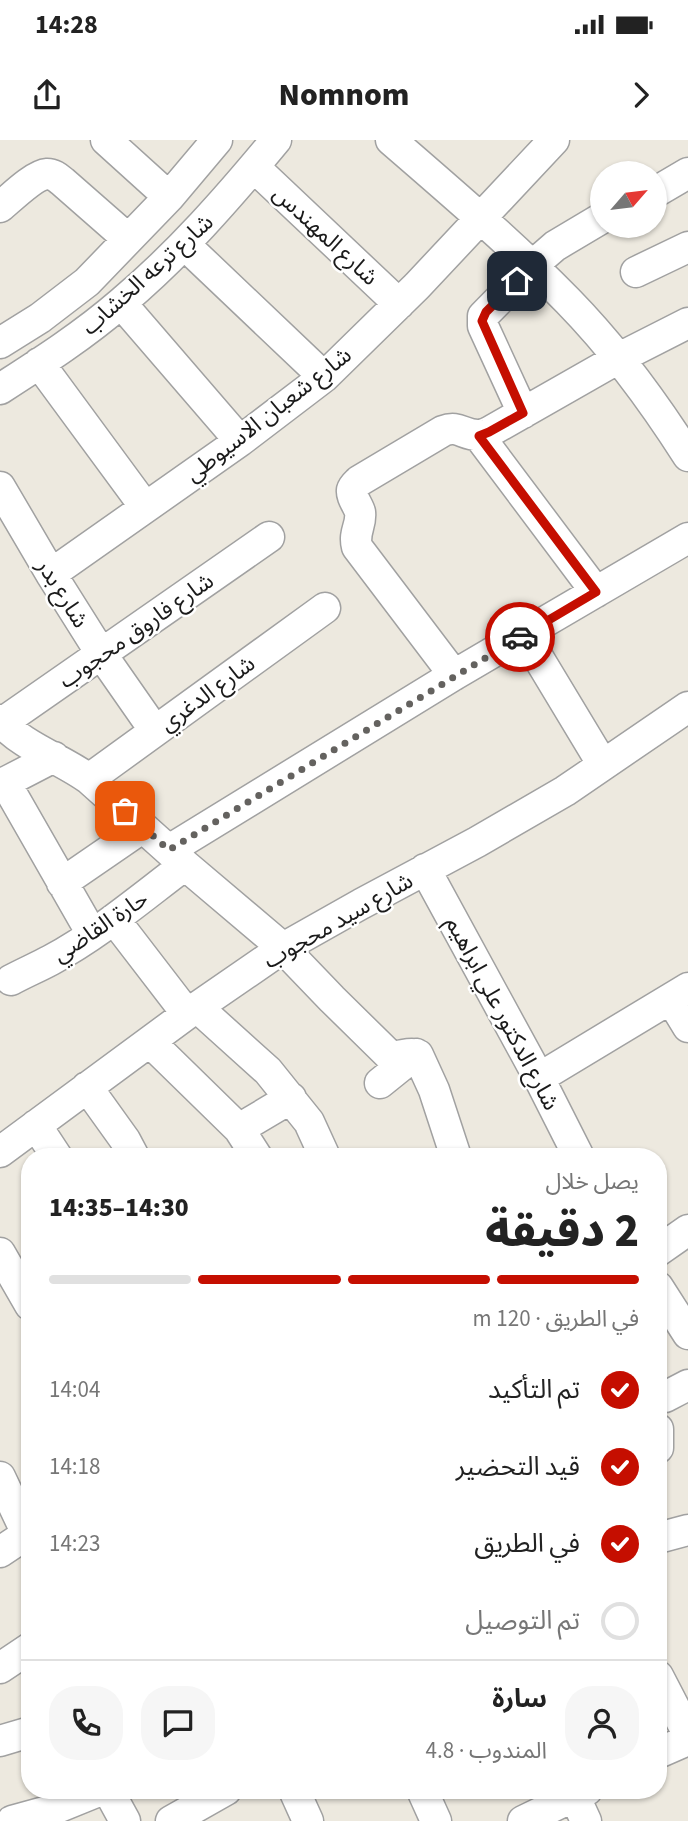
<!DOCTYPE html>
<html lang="ar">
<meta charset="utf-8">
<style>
:root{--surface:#fff;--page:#f6f6f6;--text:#222;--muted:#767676;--line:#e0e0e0;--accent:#c50e00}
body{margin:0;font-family:"Source Sans 3","Noto Sans Arabic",sans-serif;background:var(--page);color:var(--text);direction:rtl;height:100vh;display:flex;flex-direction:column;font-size:26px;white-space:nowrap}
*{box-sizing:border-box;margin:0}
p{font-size:23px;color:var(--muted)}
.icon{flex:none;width:38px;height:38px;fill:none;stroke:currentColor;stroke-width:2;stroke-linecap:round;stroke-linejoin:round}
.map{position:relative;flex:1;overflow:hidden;direction:ltr}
.details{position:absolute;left:21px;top:1008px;width:646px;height:651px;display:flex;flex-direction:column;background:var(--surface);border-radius:28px;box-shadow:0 2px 5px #0004;direction:rtl}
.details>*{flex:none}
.needle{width:46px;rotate:62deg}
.tools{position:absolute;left:590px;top:21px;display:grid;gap:14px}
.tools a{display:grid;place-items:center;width:77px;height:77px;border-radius:50%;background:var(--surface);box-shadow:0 2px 5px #0004;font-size:35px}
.pin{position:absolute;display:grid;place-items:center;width:60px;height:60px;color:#fff;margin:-30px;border-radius:14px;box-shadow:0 4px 10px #0006}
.courier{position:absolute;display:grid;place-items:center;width:70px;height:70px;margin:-35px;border:5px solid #c50e00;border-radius:50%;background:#fff;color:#222;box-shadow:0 2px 9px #0007}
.overview em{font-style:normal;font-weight:800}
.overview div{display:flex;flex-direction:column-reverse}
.overview{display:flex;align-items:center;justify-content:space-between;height:119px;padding:0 28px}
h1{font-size:46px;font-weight:800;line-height:52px}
.bar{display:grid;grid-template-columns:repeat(4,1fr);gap:10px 7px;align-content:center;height:84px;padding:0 28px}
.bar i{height:9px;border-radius:5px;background:var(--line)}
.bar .current{background:var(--accent)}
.bar p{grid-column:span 4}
.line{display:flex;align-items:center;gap:18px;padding:0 28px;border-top:2px solid var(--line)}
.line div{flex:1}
.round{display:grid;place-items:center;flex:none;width:74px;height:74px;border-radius:28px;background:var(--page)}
ol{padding:0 28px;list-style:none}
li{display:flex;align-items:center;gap:21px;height:77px}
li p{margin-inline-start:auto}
li .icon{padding:7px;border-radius:50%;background:var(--accent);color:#fff;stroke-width:4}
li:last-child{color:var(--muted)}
li i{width:38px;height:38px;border:4px solid var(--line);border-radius:50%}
.status{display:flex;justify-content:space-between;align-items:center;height:49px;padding:0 35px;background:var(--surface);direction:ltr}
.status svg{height:19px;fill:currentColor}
header{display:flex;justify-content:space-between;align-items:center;height:91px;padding:0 28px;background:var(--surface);font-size:32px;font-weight:800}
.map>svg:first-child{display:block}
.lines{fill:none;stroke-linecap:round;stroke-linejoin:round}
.minor-casing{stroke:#a1a1a1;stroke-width:33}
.minor{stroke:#fff;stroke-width:30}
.done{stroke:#64625f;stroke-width:7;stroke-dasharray:0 12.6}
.route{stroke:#c50e00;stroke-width:9}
.labels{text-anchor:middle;stroke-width:5;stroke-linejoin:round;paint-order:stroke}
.street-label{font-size:23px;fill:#1a1a1a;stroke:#fff}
</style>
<div class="status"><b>14:28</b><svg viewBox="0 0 49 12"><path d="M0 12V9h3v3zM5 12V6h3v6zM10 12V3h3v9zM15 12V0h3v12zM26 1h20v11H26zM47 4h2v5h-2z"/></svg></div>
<header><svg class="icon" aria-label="forward" viewBox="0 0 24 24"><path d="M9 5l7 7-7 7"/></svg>Nomnom<svg class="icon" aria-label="share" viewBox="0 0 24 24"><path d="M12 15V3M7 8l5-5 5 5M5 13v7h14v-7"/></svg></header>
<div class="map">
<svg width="688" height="1681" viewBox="0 0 688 1681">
<rect width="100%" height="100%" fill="#ede9df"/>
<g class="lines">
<defs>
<path id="minor" d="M106 0 169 57
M391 0C451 52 512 104 568 161 613 207 653 261 688 316
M254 27 399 164
M654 53 688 33
M0 67C11 58 34 35 47 34 54 34 58 38 63 42L128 99
M184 104 324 237
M636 132 688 107
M121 163 240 301
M0 203 40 178 87 142 169 57 217 0
M39 223 145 367
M0 249C42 222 84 195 122 162 179 114 228 58 276 0
M523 273 483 186V176L532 126 555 106 602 78
M479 296 596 452
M0 347 51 434 102 515 155 591
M51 434 240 301 324 237 417 146 554 0
M524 494 603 625
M454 535 357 407C353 392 362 385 360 372 358 365 351 357 352 350 353 346 356 344 359 341L443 291C459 285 463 295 478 295 480 296 487 293 489 292L619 218 688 183
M0 580C21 606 62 619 89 639L185 725 283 808 332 859 389 915C399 919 408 911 418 915L434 950 456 1017
M2 583 269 397
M89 639 325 468
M5 642 92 794
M0 645 54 617
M169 710 454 535 688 398
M425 729 539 938 579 1017
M62 743 142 688
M114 779 187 874
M11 840C24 833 38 827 51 820 99 794 141 758 185 725
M671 859 688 887
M197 867 268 931 309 982 325 1017
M150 902 239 989 257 1017
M539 938 688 848
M380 943 416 914
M87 947 125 1000 134 1017
M36 985 57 1017
M239 989 291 958
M0 1012 187 874 283 808 361 764 477 702 565 651 688 567
M658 1111 688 1090
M0 1113 30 1165
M658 1147 688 1194
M658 1257H665L688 1245
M658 1289V1308
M0 1337 27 1394
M658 1398 688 1390
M0 1412 30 1392
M0 1528 30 1508
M658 1536 688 1594
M0 1601 30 1592
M658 1613 688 1600
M108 1650 125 1681
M294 1650 308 1681
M422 1650 436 1681
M575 1657 586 1681
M12 1681 52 1670 101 1650
M171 1681 226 1650
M523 1681 587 1650"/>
</defs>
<use href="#minor" class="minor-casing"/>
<use href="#minor" class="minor"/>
</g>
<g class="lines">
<path class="done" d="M125 671 169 710 520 497"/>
<path class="route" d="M517 141 486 172 482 181 523 273 489 292 479 296 596 452 520 497"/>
</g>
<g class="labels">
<g class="street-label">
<text transform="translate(326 95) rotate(43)" y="8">شارع المهندس</text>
<text transform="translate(147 134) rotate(-42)" y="8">شارع ترعه الخشاب</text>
<text transform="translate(268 274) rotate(-38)" y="8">شارع شعبان الاسيوطي</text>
<text transform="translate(63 453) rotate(58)" y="8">شارع بدر</text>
<text transform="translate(136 490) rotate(-35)" y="8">شارع فاروق محجوب</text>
<text transform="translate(207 553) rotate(-36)" y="8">شارع الدغري</text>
<text transform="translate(338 780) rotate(-30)" y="8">شارع سيد محجوب</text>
<text transform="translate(100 786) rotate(-34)" y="8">حارة القاضي</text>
<text transform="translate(503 873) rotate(62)" y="8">شارع الدكتور علي ابراهيم</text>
</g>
</g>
</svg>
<div class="tools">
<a><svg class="needle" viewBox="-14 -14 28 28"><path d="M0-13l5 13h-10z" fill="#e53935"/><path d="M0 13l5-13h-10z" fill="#767676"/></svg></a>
</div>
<div class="pin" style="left:125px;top:671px;background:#ea580c"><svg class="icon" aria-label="bag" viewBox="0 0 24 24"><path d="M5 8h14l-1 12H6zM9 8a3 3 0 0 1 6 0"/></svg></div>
<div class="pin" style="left:517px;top:141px;background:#1f2937"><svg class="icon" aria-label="home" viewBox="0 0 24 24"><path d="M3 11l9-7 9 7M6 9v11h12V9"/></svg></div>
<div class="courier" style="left:520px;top:497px"><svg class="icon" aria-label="car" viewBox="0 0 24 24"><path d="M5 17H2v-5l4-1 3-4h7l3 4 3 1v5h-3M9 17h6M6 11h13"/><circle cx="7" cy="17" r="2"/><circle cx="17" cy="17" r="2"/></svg></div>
<section class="details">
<div class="overview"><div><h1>2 دقيقة</h1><p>يصل خلال</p></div><em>14:30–14:35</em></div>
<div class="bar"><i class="current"></i><i class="current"></i><i class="current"></i><i></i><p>في الطريق · 120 m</p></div>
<ol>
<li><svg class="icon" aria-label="check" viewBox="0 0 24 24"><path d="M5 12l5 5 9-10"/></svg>تم التأكيد<p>14:04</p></li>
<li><svg class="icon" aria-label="check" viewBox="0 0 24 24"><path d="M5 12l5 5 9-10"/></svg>قيد التحضير<p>14:18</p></li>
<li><svg class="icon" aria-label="check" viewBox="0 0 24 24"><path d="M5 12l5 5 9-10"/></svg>في الطريق<p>14:23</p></li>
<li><i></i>تم التوصيل</li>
</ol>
<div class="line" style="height:126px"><a class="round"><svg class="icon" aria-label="person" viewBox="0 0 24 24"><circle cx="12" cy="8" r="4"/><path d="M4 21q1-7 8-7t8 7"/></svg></a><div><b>سارة</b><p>المندوب · 4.8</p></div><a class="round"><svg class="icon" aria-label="chat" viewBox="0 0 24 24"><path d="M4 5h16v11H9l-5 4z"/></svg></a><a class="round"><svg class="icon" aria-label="phone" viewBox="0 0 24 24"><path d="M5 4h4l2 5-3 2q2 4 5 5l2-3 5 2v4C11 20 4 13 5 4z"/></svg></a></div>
</section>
</div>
